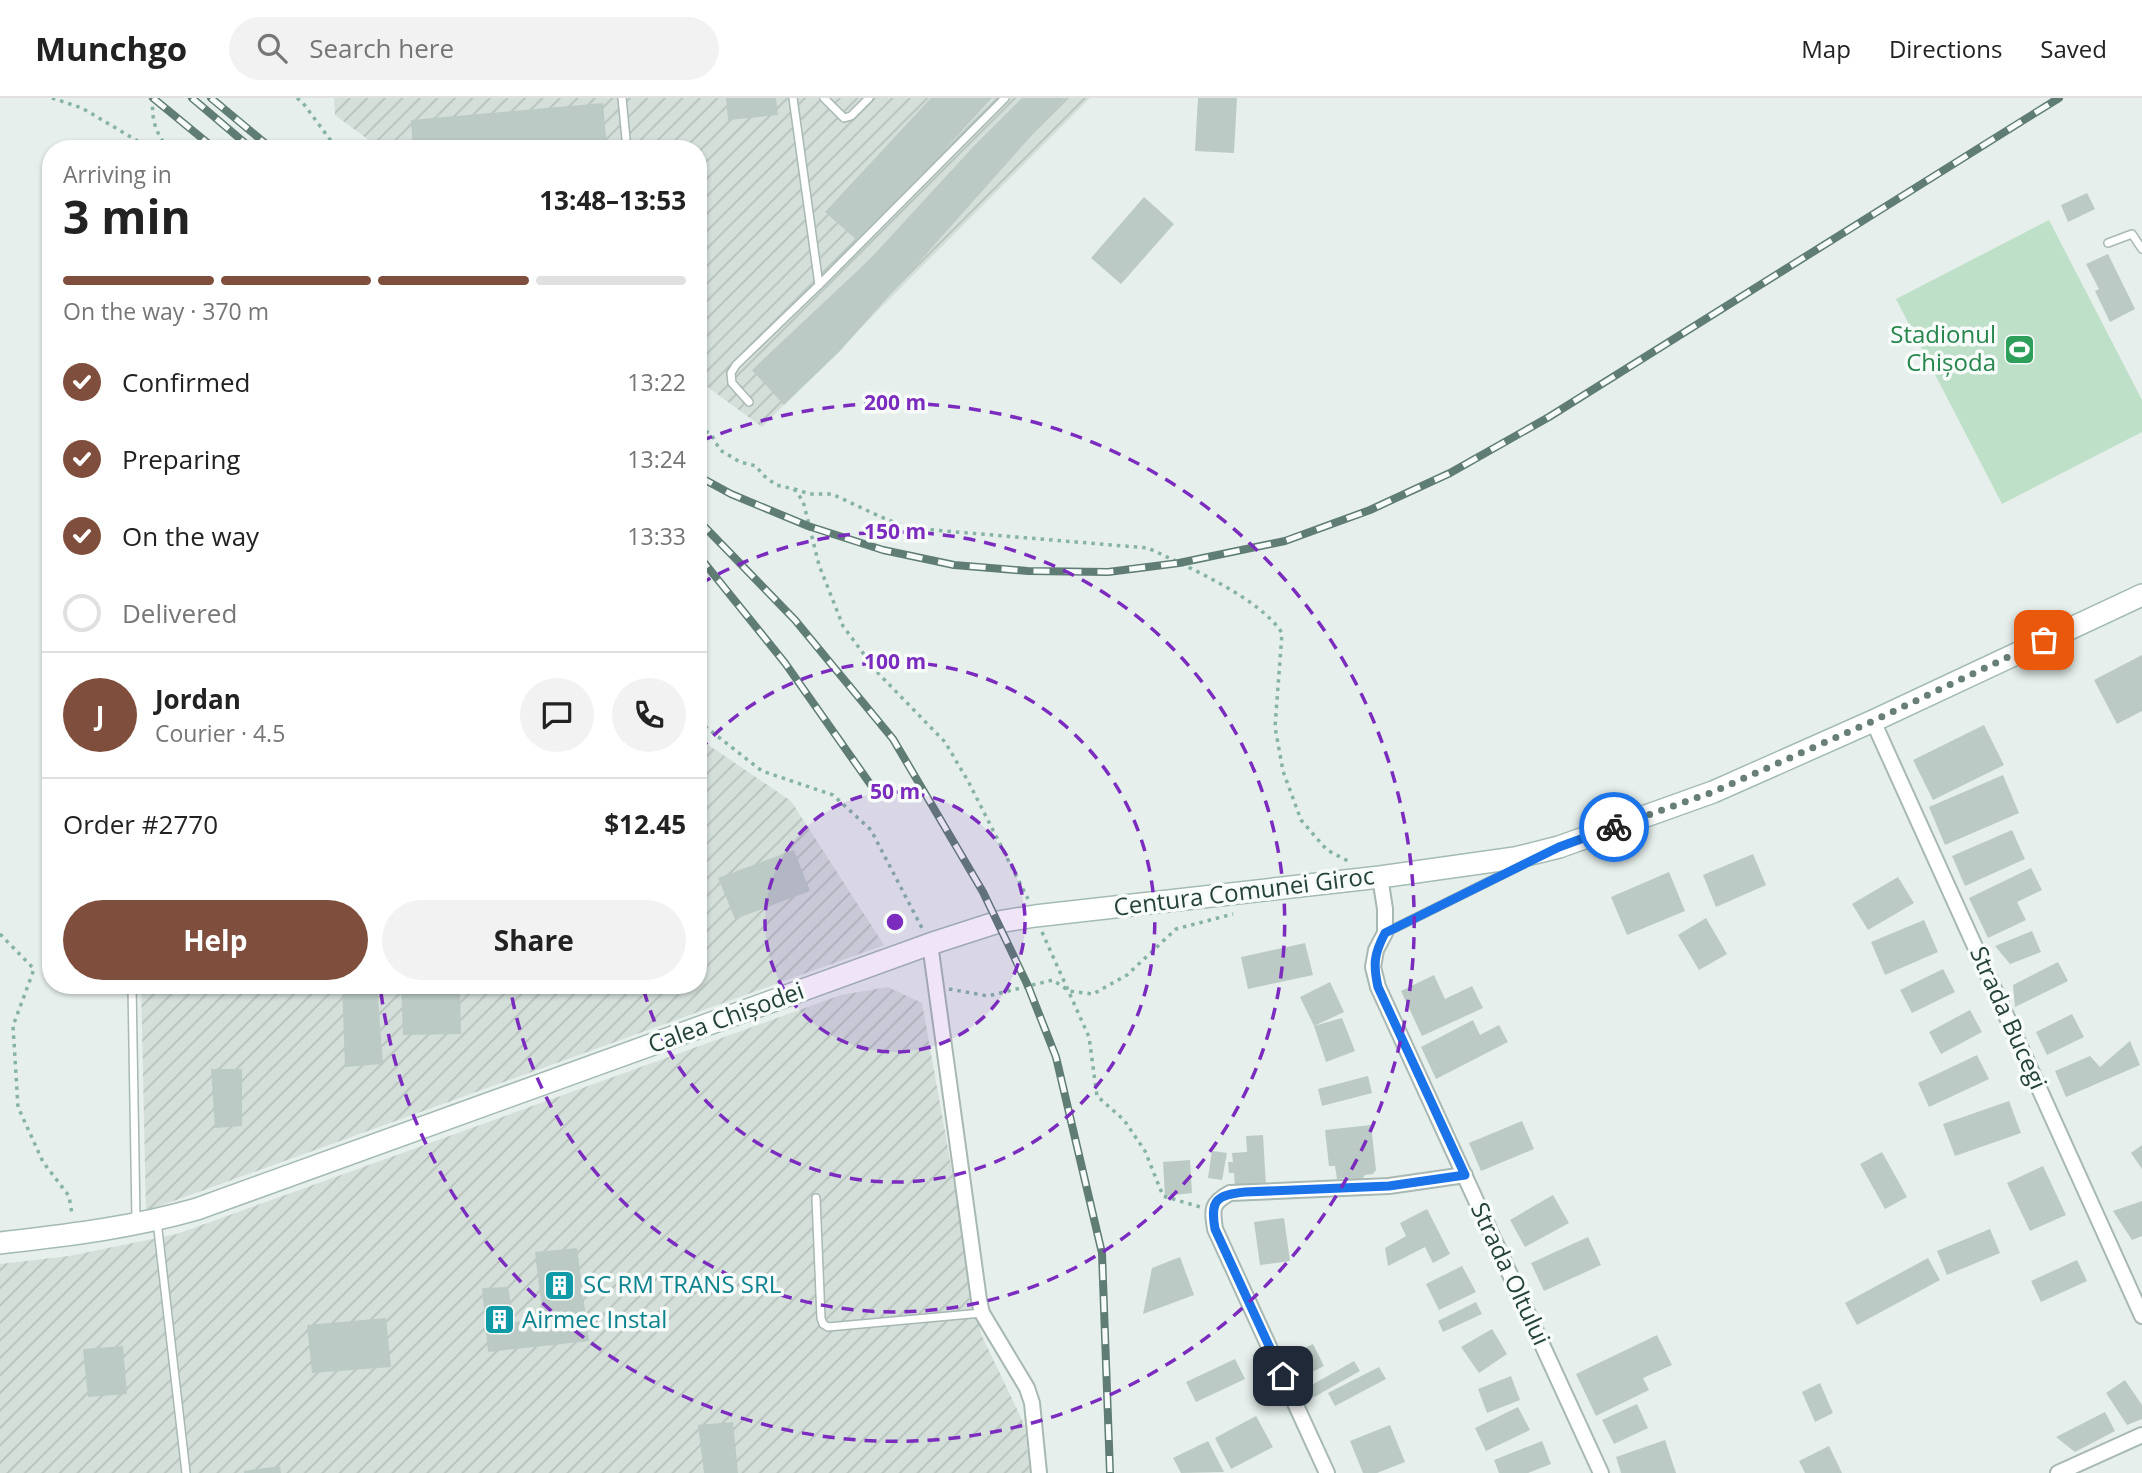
<!DOCTYPE html>
<meta charset="utf-8">
<style>
:root{--surface:#fff;--page:#f2f2f2;--text:#222;--muted:#767676;--line:#e0e0e0;--accent:#804e3d}
body{margin:0;font-family:"Open Sans",sans-serif;background:var(--page);color:var(--text);height:100vh;display:flex;flex-direction:column;font-size:26px;white-space:nowrap}
*{box-sizing:border-box;margin:0}
p{font-size:23px;color:var(--muted)}
.icon{flex:none;width:38px;height:38px;fill:none;stroke:currentColor;stroke-width:2;stroke-linecap:round;stroke-linejoin:round}
.map{position:relative;flex:1;overflow:hidden}
.sheet{position:absolute;left:42px;top:42px;width:665px;height:854px;display:flex;flex-direction:column;background:var(--surface);border-radius:28px;box-shadow:0 2px 5px #0004}
.sheet>*{flex:none}
.pin{position:absolute;display:grid;place-items:center;width:60px;height:60px;color:#fff;margin:-30px;border-radius:14px;box-shadow:0 4px 10px #0006}
.courier{position:absolute;display:grid;place-items:center;width:70px;height:70px;margin:-35px;border:5px solid #1a73e8;border-radius:50%;background:#fff;color:#222;box-shadow:0 2px 9px #0007}
.overview em{font-style:normal;font-weight:700}
.overview div{display:flex;flex-direction:column-reverse}
.overview{display:flex;align-items:center;justify-content:space-between;height:119px;padding:0 21px}
h1{font-size:46px;font-weight:700;line-height:52px}
.bar{display:grid;grid-template-columns:repeat(4,1fr);gap:10px 7px;align-content:center;height:84px;padding:0 21px}
.bar i{height:9px;border-radius:5px;background:var(--line)}
.bar .on{background:var(--accent)}
.bar p{grid-column:span 4}
.line{display:flex;align-items:center;gap:18px;padding:0 21px;border-top:2px solid var(--line)}
.line div{flex:1}
.round{display:grid;place-items:center;flex:none;width:74px;height:74px;border-radius:37px;background:var(--page)}
ol{padding:0 21px;list-style:none}
li{display:flex;align-items:center;gap:21px;height:77px}
li p{margin-inline-start:auto}
li .icon{padding:7px;border-radius:50%;background:var(--accent);color:#fff;stroke-width:4}
li:last-child{color:var(--muted)}
li i{width:38px;height:38px;border:4px solid var(--line);border-radius:50%}
.action{display:flex;gap:14px;margin-top:auto;padding:14px 21px}
.action a{flex:1;height:80px;border-radius:42px;background:var(--accent);color:#fff;font-size:28px;font-weight:700;line-height:80px;text-align:center}
.action a+a{background:var(--page);color:var(--text)}
header{display:flex;align-items:center;gap:42px;box-sizing:border-box;height:98px;padding:0 35px;background:var(--surface);border-bottom:2px solid var(--line)}
header strong{font-size:33px}
nav{display:flex;gap:38px;margin-inline-start:auto;font-size:24px}
.search{width:490px;height:63px;background:var(--page);display:flex;align-items:center;gap:18px;box-sizing:border-box;padding:0 24px;border-radius:38px;color:var(--muted);font-size:26px}
.map>svg:first-child{display:block}
.industrial{fill:url(#industrial-furrows)}
.park{fill:#bfe0c8}
.building{fill:#bbcac4}
.lines{fill:none;stroke-linecap:round;stroke-linejoin:round}
.service-casing{stroke:#a8b8b2;stroke-width:10}
.minor-casing{stroke:#a8b8b2;stroke-width:18}
.secondary-casing{stroke:#a4bbb3;stroke-width:24}
.path{stroke:#86b3a5;stroke-width:3.5;stroke-dasharray:3.5 5;stroke-linecap:butt}
.service{stroke:#fff;stroke-width:7}
.minor{stroke:#fff;stroke-width:14}
.secondary{stroke:#fff;stroke-width:21}
.rail-casing{stroke:#5f7d75;stroke-width:8}
.rail{stroke:#f7fbf9;stroke-width:5;stroke-dasharray:16;stroke-linecap:butt}
.done{stroke:#687f78;stroke-width:7;stroke-dasharray:0 12.6}
.route{stroke:#1a73e8;stroke-width:9}
.ring{fill:none;stroke:#7b2cbf;stroke-width:3.5;stroke-dasharray:12 9}
.labels{text-anchor:middle;stroke-width:7;stroke-linejoin:round;paint-order:stroke}
.leisure-label{font-size:24px;fill:#27864d;stroke:#f7fbf9;text-anchor:end}
.street-label{font-size:24px;fill:#24423a;stroke:#f7fbf9}
.culture-label{font-size:24px;fill:#0d838f;stroke:#f7fbf9;text-anchor:start}
.centre{fill:#7b2cbf;stroke:#f7fbf9;stroke-width:3.5}
.ring-label{font-size:21px;text-anchor:middle;font-weight:bold;fill:#7b2cbf;stroke:#f7fbf9;stroke-width:7;stroke-linejoin:round;paint-order:stroke}
</style>
<header>
<strong>Munchgo</strong>
<div class="search"><svg class="icon" aria-label="search" viewBox="0 0 24 24"><circle cx="10" cy="10" r="6"/><path d="M15 15l6 6"/></svg>Search here</div>
<nav><a>Map</a><a>Directions</a><a>Saved</a></nav>
</header>
<div class="map">
<svg width="2142" height="1375" viewBox="0 0 2142 1375">
<defs>
<pattern id="industrial-furrows" width="10" height="10" patternUnits="userSpaceOnUse" patternTransform="scale(1.75)"><rect width="10" height="10" fill="#d4dfda"/><path d="M-1 1l2-2M0 10L10 0M9 11l2-2" fill="none" stroke="#b6c1bc"/></pattern>
</defs>
<rect width="100%" height="100%" fill="#e6efeb"/>
<path class="industrial" d="M334 0H1090L762 329 698 282V51H381L335 17Z
M707 646 791 703 884 847 146 1113 141 887H698V649Z
M888 889 922 905 981 1236 1025 1328 1030 1375H0V1166L69 1158 177 1136 841 897Z"/>
<path class="park" d="M2049 122 2142 302V334L2002 406 1896 201Z"/>
<path class="building" d="M726 0H776L778 17 728 22Z
M931 0H992L859 144 825 114Z
M1022 0H1065L840 253 784 307 752 272 870 161 973 49Z
M1198 0H1237L1234 55 1195 53Z
M603 5 607 51H413L411 22Z
M2087 95 2095 111 2068 124 2061 107Z
M1144 99 1174 126 1121 186 1091 160Z
M2108 156 2135 211 2110 224 2095 193 2099 191 2086 166Z
M2142 557V613L2117 626 2094 582Z
M1984 627 2004 667 1933 702 1913 662Z
M2003 677 2019 715 1945 747 1929 709Z
M2012 732 2025 761 1965 788 1952 758Z
M794 752 810 793 735 821 718 780Z
M1753 756 1766 787 1716 809 1703 777Z
M2031 770 2042 792 2017 804 2026 822 1988 840 1969 800Z
M1669 774 1685 813 1627 837 1611 799Z
M1898 779 1914 805 1868 832 1852 806Z
M1706 820 1727 856 1699 872 1678 837Z
M1924 822 1938 854 1885 877 1871 844Z
M2032 833 2041 854 2010 866 1995 848Z
M1305 845 1313 877 1248 891 1241 859Z
M2058 864 2068 883 2015 909 2013 887Z
M1943 871 1955 894 1912 915 1900 892Z
M1434 877 1445 901 1472 888 1483 910 1422 938 1401 893Z
M1330 884 1344 914 1314 928 1300 899Z
M342 887H377L383 966 345 969Z
M401 887H460L461 936 403 937Z
M1970 912 1982 934 1941 956 1929 934Z
M2072 916 2084 939 2047 957 2036 934Z
M1342 920 1355 953 1326 964 1314 928Z
M1473 922 1480 937 1499 927 1508 944 1436 981 1421 949Z
M2130 943 2140 967 2066 999 2055 973 2090 958 2100 969Z
M1977 957 1989 981 1929 1009 1918 985Z
M211 971H242V1028L215 1030Z
M1368 978 1372 995 1322 1008 1318 991Z
M2009 1003 2021 1035 1955 1058 1943 1026Z
M1522 1023 1534 1051 1481 1073 1469 1045Z
M1371 1027 1376 1072 1373 1076 1365 1077 1361 1083 1352 1084 1348 1080 1337 1081 1335 1068H1329L1325 1032Z
M1263 1037 1266 1088 1235 1090 1234 1075H1229L1228 1064H1233L1232 1055 1247 1054 1246 1038Z
M2142 1047V1071L2131 1055Z
M1212 1053 1227 1055 1222 1082 1208 1080Z
M1882 1054 1907 1099 1885 1111 1860 1066Z
M1190 1062 1192 1095 1165 1098 1163 1064Z
M2043 1068 2066 1117 2030 1133 2007 1085Z
M1553 1097 1569 1125 1525 1149 1510 1122Z
M2142 1103V1138L2132 1142 2113 1113Z
M1427 1111 1450 1156 1433 1165 1425 1149 1388 1168 1385 1150 1406 1138 1400 1125Z
M1284 1120 1290 1163 1260 1167 1254 1124Z
M1990 1131 2000 1155 1947 1177 1937 1153Z
M1588 1139 1601 1167 1544 1193 1531 1165Z
M577 1150 589 1243 488 1254 482 1190 508 1189 514 1224 543 1221 535 1154Z
M1180 1159 1194 1197 1143 1216 1152 1170Z
M1928 1160 1940 1182 1857 1227 1845 1205Z
M2077 1162 2087 1183 2041 1204 2031 1183Z
M1462 1168 1476 1194 1439 1212 1426 1186Z
M1476 1204 1482 1216 1443 1234 1438 1223Z
M386 1220 391 1269 312 1275 307 1227Z
M1492 1231 1507 1256 1479 1275 1461 1249Z
M1657 1237 1672 1267 1643 1280 1649 1292 1596 1318 1576 1276Z
M1313 1246 1324 1268 1298 1281 1287 1258Z
M123 1248 127 1296 88 1299 83 1251Z
M1235 1261 1245 1281 1196 1304 1186 1284Z
M1354 1263 1360 1273 1309 1302 1303 1292Z
M1379 1269 1386 1281 1335 1308 1328 1295Z
M1511 1278 1520 1302 1487 1315 1478 1291Z
M2125 1282 2142 1307V1321L2127 1327 2106 1295Z
M1820 1285 1833 1315 1815 1324 1802 1294Z
M1637 1306 1648 1330 1614 1346 1602 1322Z
M1518 1309 1530 1332 1486 1353 1475 1330Z
M2105 1314 2115 1333 2075 1354 2056 1339Z
M1256 1318 1273 1349 1231 1371 1215 1340Z
M733 1324 738 1375H704L698 1327Z
M1390 1327 1405 1364 1377 1375H1363L1350 1343Z
M1665 1342 1676 1375H1621L1616 1359Z
M1208 1343 1224 1374 1181 1375 1173 1360Z
M1542 1343 1551 1366 1528 1375H1499L1494 1362Z
M1829 1348 1842 1375H1805L1799 1363Z
M280 1368 281 1375H244V1373Z"/>
<g class="lines">
<defs>
<path id="service" d="M622 0 627 51
M793 0 819 187
M824 0 844 20 851 18 869 0
M2108 145 2132 136 2142 151
M749 304 732 285 731 275 736 267 819 187 1005 0
M1385 835 1524 766
M132 887 136 1122
M816 1100 821 1220 823 1226 828 1229 982 1215
M157 1123 186 1375"/>
<path id="minor" d="M1873 623 2142 1218
M1380 779 1385 811V835L1376 852 1373 869 1378 889 1601 1375
M930 846 979 1202 982 1215 1027 1290 1032 1305 1039 1375
M1327 1375 1215 1131C1212 1111 1211 1105 1230 1095L1389 1088 1465 1077
M2058 1375 2142 1337"/>
<path id="secondary" d="M0 1145C68 1137 131 1130 197 1111L930 846 998 824 1035 818 1380 779 1515 760 1559 749 1713 694 1873 623 2142 497"/>
</defs>
<use href="#service" class="service-casing"/>
<use href="#minor" class="minor-casing"/>
<use href="#secondary" class="secondary-casing"/>
<path class="path" d="M52 0 82 10 151 51
M153 0C151 20 155 35 169 51
M297 0 303 5 337 51
M698 329 711 336 720 352 740 364 756 368 763 377 776 387 794 391 803 403 819 467 843 528 877 574 945 644 968 683 1028 801
M794 391 810 396H832L881 419 909 430 1148 450C1186 468 1260 500 1282 535L1275 629 1283 673 1301 722 1327 752 1350 764
M698 623 762 673 833 697 871 732 923 832
M1042 834 1089 939 1097 998 1124 1022 1145 1053 1163 1098 1200 1109
M0 836 34 871 13 928 18 1009 43 1064 69 1098 72 1116
M949 891 988 898 1053 882 1069 893 1093 896 1127 877 1176 831 1233 816"/>
<use href="#service" class="service"/>
<use href="#minor" class="minor"/>
<use href="#secondary" class="secondary"/>
<defs>
<path id="rail" d="M153 0 215 51
M192 0 252 51
M211 0 272 51
M698 378 731 396 808 428 883 452 954 467 1028 473 1108 474 1179 465 1285 443 1370 412 1450 375 1549 319 2059 0
M698 422 795 522 893 641 983 794 1028 888 1056 959 1102 1155 1110 1375
M698 457 785 565 873 690"/>
</defs>
<use href="#rail" class="rail-casing"/>
<use href="#rail" class="rail"/>
</g>
<g class="lines">
<path class="done" d="M1614 729 1713 694 1873 623 2044 542"/>
<path class="route" d="M1283 1278 1215 1131C1210 1102 1216 1097 1245 1094L1389 1088 1465 1077 1378 889C1373 866 1374 856 1385 835L1559 749 1614 729"/>
</g>
<circle cx="895" cy="824" r="130" fill="#7b2cbf" fill-opacity=".12"/>
<g class="ring">
<circle cx="895" cy="824" r="130"/>
<path d="M699 653A260 260 0 1 1 643 889"/>
<path d="M700 486A390 390 0 1 1 510 888"/>
<path d="M701 343A519 519 0 1 1 380 887"/>
</g>
<defs>
<symbol id="stadium-square" viewBox="-11 -11 22 22"><rect x="-9" y="-9" width="18" height="18" rx="4" fill="#2e9e5b" stroke="#f7fbf9"/><path d="M0-5a6.5 5 0 1 0 0 10a6.5 5 0 1 0 0-10ZM-3.5-1.8h7v3.6h-7Z" fill="#fff"/></symbol>
<symbol id="building-square" viewBox="-11 -11 22 22"><rect x="-9" y="-9" width="18" height="18" rx="4" fill="#0f9aa8" stroke="#f7fbf9"/><path d="M-4-6H4V6H1V3H-1V6H-4ZM-2.5-4.3h1.7v1.8h-1.7ZM.8-4.3h1.7v1.8H.8ZM-2.5-1h1.7V.8h-1.7ZM.8-1h1.7V.8H.8Z" fill="#fff"/></symbol>
</defs>
<g fill-rule="evenodd">
<use href="#stadium-square" x="2002" y="234" width="35" height="35"/>
<use href="#building-square" x="542" y="1170" width="35" height="35"/>
<use href="#building-square" x="482" y="1204" width="35" height="35"/>
</g>
<g class="labels">
<g class="leisure-label">
<text x="1996" y="245">Stadionul<tspan x="1996" dy="28">Chișoda</tspan></text>
</g>
<g class="street-label">
<text transform="translate(1244 794) rotate(-7)" y="8">Centura Comunei Giroc</text>
<text transform="translate(726 920) rotate(-20)" y="8">Calea Chișodei</text>
<text transform="translate(2008 920) rotate(66)" y="8">Strada Bucegi</text>
<text transform="translate(1510 1176) rotate(65)" y="8">Strada Oltului</text>
</g>
<g class="culture-label">
<text x="583" y="1195">SC RM TRANS SRL</text>
<text x="522" y="1230">Airmec Instal</text>
</g>
</g>
<circle cx="895" cy="824" r="10" class="centre"/>
<g class="ring-label">
<text x="895" y="312">200 m</text>
<text x="895" y="441">150 m</text>
<text x="895" y="571">100 m</text>
<text x="895" y="701">50 m</text>
</g>
</svg>
<div class="pin" style="left:2044px;top:542px;background:#ea580c"><svg class="icon" aria-label="bag" viewBox="0 0 24 24"><path d="M5 8h14l-1 12H6zM9 8a3 3 0 0 1 6 0"/></svg></div>
<div class="pin" style="left:1283px;top:1278px;background:#1f2937"><svg class="icon" aria-label="home" viewBox="0 0 24 24"><path d="M3 11l9-7 9 7M6 9v11h12V9"/></svg></div>
<div class="courier" style="left:1614px;top:729px"><svg class="icon" aria-label="bike" viewBox="0 0 24 24"><circle cx="6" cy="16" r="4"/><circle cx="18" cy="16" r="4"/><path d="M6 16l4-8h5l3 8M10 8l3 8H6M13 5h3"/></svg></div>
<section class="sheet">
<div class="overview"><div><h1>3 min</h1><p>Arriving in</p></div><em>13:48–13:53</em></div>
<div class="bar"><i class="on"></i><i class="on"></i><i class="on"></i><i></i><p>On the way · 370 m</p></div>
<ol>
<li><svg class="icon" aria-label="check" viewBox="0 0 24 24"><path d="M5 12l5 5 9-10"/></svg>Confirmed<p>13:22</p></li>
<li><svg class="icon" aria-label="check" viewBox="0 0 24 24"><path d="M5 12l5 5 9-10"/></svg>Preparing<p>13:24</p></li>
<li><svg class="icon" aria-label="check" viewBox="0 0 24 24"><path d="M5 12l5 5 9-10"/></svg>On the way<p>13:33</p></li>
<li><i></i>Delivered</li>
</ol>
<div class="line" style="height:126px"><b class="round" style="background:var(--accent);color:#fff">J</b><div><b>Jordan</b><p>Courier · 4.5</p></div><a class="round"><svg class="icon" aria-label="chat" viewBox="0 0 24 24"><path d="M4 5h16v11H9l-5 4z"/></svg></a><a class="round"><svg class="icon" aria-label="phone" viewBox="0 0 24 24"><path d="M5 4h4l2 5-3 2q2 4 5 5l2-3 5 2v4C11 20 4 13 5 4z"/></svg></a></div>
<div class="line" style="height:91px"><div>Order #2770</div><b>$12.45</b></div>
<div class="action"><a>Help</a><a>Share</a></div>
</section>
</div>
